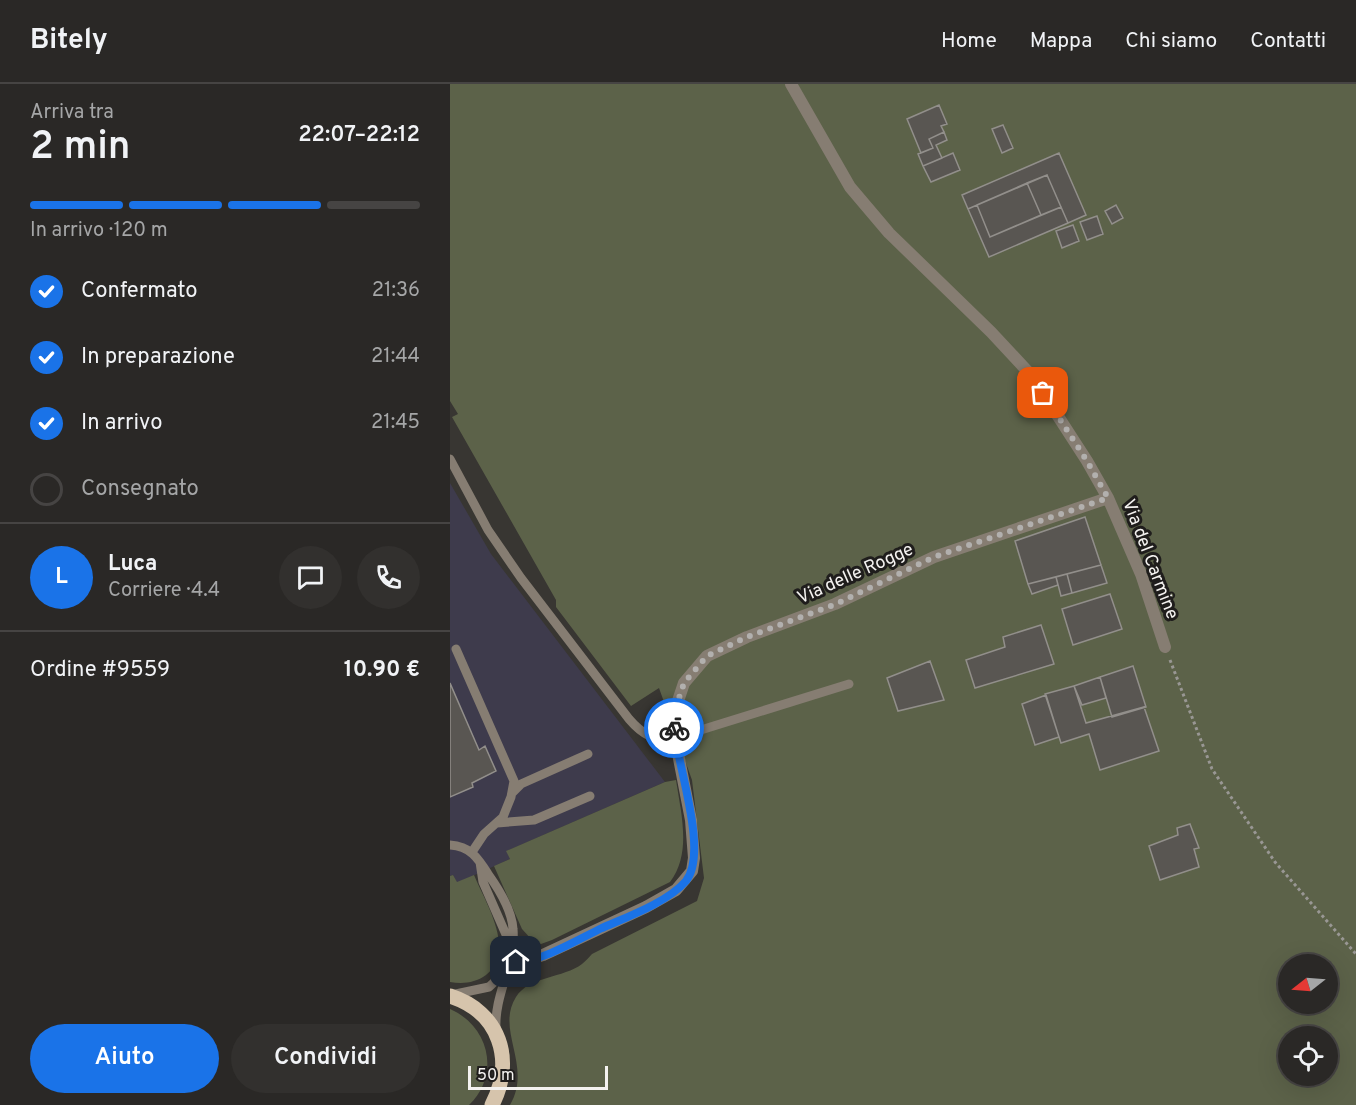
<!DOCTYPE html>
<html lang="it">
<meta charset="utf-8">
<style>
:root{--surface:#2a2826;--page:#32302e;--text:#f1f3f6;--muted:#a5a6a7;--line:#464443;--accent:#1a73e8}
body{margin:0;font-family:Overpass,sans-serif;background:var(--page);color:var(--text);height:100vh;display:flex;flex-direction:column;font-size:22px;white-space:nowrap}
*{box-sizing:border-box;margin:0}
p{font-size:20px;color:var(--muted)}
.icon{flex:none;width:33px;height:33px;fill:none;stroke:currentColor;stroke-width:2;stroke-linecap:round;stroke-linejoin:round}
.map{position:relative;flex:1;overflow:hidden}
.panel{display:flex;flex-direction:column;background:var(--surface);width:450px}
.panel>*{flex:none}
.needle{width:39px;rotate:253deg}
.fabs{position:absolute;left:828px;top:870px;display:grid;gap:12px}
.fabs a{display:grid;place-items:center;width:60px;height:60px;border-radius:50%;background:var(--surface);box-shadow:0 6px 24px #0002,0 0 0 2px var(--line);font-size:30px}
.scale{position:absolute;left:18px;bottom:15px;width:140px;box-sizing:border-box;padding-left:6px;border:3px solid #f4f2f0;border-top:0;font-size:16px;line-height:21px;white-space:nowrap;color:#f4f2f0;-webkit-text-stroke:4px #1f1d1c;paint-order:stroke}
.pin{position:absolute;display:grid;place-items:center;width:51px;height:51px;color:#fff;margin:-26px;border-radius:12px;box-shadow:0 3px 9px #0006}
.courier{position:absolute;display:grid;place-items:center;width:60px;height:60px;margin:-30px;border:4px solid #1a73e8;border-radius:50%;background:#fff;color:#222;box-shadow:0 2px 8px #0007}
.headline em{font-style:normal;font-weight:600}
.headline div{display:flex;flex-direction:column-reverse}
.headline{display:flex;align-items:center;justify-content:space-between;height:102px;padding:0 30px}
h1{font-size:39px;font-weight:600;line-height:45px}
.bar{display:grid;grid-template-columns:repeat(4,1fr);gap:9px 6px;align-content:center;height:72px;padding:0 30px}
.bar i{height:8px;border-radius:4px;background:var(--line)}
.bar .current{background:var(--accent)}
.bar p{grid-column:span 4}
.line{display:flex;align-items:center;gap:15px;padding:0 30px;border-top:2px solid var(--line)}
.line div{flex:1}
.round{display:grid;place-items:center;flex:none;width:63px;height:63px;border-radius:32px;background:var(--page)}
ol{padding:0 30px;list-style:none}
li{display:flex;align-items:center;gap:18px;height:66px}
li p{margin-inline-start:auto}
li .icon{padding:6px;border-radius:50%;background:var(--accent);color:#fff;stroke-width:4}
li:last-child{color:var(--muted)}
li i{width:33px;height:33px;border:3px solid var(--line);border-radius:50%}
.action{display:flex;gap:12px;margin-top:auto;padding:12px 30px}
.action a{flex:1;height:69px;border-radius:36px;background:var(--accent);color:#fff;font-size:24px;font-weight:600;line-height:69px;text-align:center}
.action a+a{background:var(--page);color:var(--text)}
header{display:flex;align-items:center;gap:36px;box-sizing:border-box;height:84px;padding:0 30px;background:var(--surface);border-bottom:2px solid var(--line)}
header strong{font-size:28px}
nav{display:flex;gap:33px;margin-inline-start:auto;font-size:21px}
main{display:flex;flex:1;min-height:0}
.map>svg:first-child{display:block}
.commercial{fill:#3e3b4c}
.green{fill:#5c6249;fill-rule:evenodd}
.building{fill:#595652;stroke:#928f8b;stroke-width:1.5}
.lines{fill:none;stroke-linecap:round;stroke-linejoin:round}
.path{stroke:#999794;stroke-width:3;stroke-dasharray:3 3;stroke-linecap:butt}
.service{stroke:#867d72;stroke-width:9}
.minor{stroke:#867d72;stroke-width:12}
.primary{stroke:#d6c4ac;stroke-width:15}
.done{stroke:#b2b0ae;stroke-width:6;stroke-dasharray:0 10.8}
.route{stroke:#1a73e8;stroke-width:8}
.labels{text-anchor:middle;stroke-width:6;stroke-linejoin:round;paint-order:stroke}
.street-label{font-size:18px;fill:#f4f2f0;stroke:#1f1d1c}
</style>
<header>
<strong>Bitely</strong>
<nav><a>Home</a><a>Mappa</a><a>Chi siamo</a><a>Contatti</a></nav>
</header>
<main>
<section class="panel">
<div class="headline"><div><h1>2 min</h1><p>Arriva tra</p></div><em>22:07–22:12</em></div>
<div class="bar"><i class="current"></i><i class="current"></i><i class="current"></i><i></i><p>In arrivo · 120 m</p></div>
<ol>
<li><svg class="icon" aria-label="check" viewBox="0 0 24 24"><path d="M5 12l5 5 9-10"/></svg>Confermato<p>21:36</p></li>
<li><svg class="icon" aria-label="check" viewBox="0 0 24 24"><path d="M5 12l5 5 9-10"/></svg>In preparazione<p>21:44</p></li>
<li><svg class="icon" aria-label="check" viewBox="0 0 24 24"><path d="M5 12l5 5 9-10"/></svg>In arrivo<p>21:45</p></li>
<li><i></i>Consegnato</li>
</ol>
<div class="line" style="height:108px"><b class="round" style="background:var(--accent);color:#fff">L</b><div><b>Luca</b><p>Corriere · 4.4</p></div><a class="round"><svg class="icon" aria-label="chat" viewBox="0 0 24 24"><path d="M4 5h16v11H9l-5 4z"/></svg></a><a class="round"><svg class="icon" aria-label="phone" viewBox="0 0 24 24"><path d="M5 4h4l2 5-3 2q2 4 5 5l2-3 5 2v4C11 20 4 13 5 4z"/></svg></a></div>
<div class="line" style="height:78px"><div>Ordine #9559</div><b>10.90 €</b></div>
<div class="action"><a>Aiuto</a><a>Condividi</a></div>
</section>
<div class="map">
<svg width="906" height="1021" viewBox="0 0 906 1021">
<rect width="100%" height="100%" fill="#383632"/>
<path class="commercial" d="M0 399 41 470 215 698 57 767 60 775 7 799 3 791 0 792Z"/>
<path class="green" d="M0 0H906V1021H60C83 982 45 946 66 913 79 892 114 894 132 880 136 877 139 873 142 870L247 817 254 794 242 696 209 604 181 622 106 523V516L2 333 8 330 0 317ZM838 880H878V920H838ZM838 952H878V992H838Z
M226 696C231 729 242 769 220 798L102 856 91 860 82 856 72 845 44 782 60 775 56 767 215 698Z
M3 791 7 798 24 791C35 818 67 867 36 891 25 899 13 900 0 898V792Z
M0 925C39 942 51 990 19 1021H0Z"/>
<path class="building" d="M489 21 497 40 491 42 494 48 479 55 483 64 471 69 457 35Z
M553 41 563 64 552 69 542 45Z
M494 48 497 56 486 61 492 74 473 82 468 70 483 64 479 55Z
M503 69 510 86 481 98 473 82Z
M609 69 636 131 618 139 597 91 518 125 512 111Z
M597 91 611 123 591 131 577 99Z
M577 99 591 131 540 153 527 121Z
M527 121 540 153 611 123 618 139 539 173 518 125Z
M666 121 673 134 662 140 655 127Z
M647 132 653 150 637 156 630 138Z
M623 141 629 157 612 164 606 147Z
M635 433 651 481 578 500 565 457Z
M651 481 657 499 622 509 617 490Z
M617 490 622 509 611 512 606 493Z
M606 493 608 501 582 510 578 500Z
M660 510 672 545 623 561 612 525Z
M591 541 604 580 525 604 516 576 555 563 553 553Z
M480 577 494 616 448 627 437 594Z
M683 582 696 623 662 633 650 593Z
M650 593 656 614 632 621 624 602Z
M0 599 29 666 35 662 46 687 22 699 23 703 0 713Z
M624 602 636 639 694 623 709 667 650 686 639 650 611 659 595 610Z
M596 611 609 653 585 661 572 620Z
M740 740 749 764 744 765 749 783 710 796 699 762 728 751 727 744Z"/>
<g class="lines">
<path class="path" d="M720 576 762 685 825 778 906 870"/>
<path class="service" d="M0 375 38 446 71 494 179 635C191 649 205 659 225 654L399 600
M6 565 64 697 61 713 53 733 34 750 22 768
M62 709 71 700 138 670
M47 739 84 736 140 712
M0 761C20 762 28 774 38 790 48 804 62 827 63 845 66 880 44 910 46 945
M30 778 33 798 61 862
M1 911 39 903 55 888"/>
<path class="minor" d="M341 0 400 103 439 149 541 248 582 292 637 377 658 414 691 490 715 563
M60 876 70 878 93 871 196 823 226 806 242 787 244 774 241 736 225 654 223 632 234 599 257 572 297 553 385 520 484 473 658 414"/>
<path class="primary" d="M0 912C50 928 65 976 42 1021"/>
</g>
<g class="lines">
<path class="done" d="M224 644 223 632 234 599 257 572 297 553 386 520 484 473 658 414 637 377 593 309"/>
<path class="route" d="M66 878C91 878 129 855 152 844 177 833 218 818 236 797 259 768 227 680 224 644"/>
</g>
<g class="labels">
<g class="street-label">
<text transform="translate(701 475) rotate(69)" y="6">Via del Carmine</text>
<text transform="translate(405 489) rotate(-24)" y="6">Via delle Rogge</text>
</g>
</g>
</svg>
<div class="fabs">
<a><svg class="needle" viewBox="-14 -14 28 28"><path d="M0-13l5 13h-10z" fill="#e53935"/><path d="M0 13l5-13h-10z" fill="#a5a6a7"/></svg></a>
<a><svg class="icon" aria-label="locate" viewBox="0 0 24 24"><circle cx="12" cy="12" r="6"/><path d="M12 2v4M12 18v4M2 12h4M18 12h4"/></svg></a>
</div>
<div class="scale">50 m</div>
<div class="pin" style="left:593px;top:309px;background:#ea580c"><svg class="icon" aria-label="bag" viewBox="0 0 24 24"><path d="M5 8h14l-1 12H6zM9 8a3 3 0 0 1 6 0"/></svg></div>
<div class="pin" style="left:66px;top:878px;background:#1f2937"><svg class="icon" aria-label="home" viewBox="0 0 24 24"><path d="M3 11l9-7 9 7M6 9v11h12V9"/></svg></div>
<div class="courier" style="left:224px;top:644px"><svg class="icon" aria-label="bike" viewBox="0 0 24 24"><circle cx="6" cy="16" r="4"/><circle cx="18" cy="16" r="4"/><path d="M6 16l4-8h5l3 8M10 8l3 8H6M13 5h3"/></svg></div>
</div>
</main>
